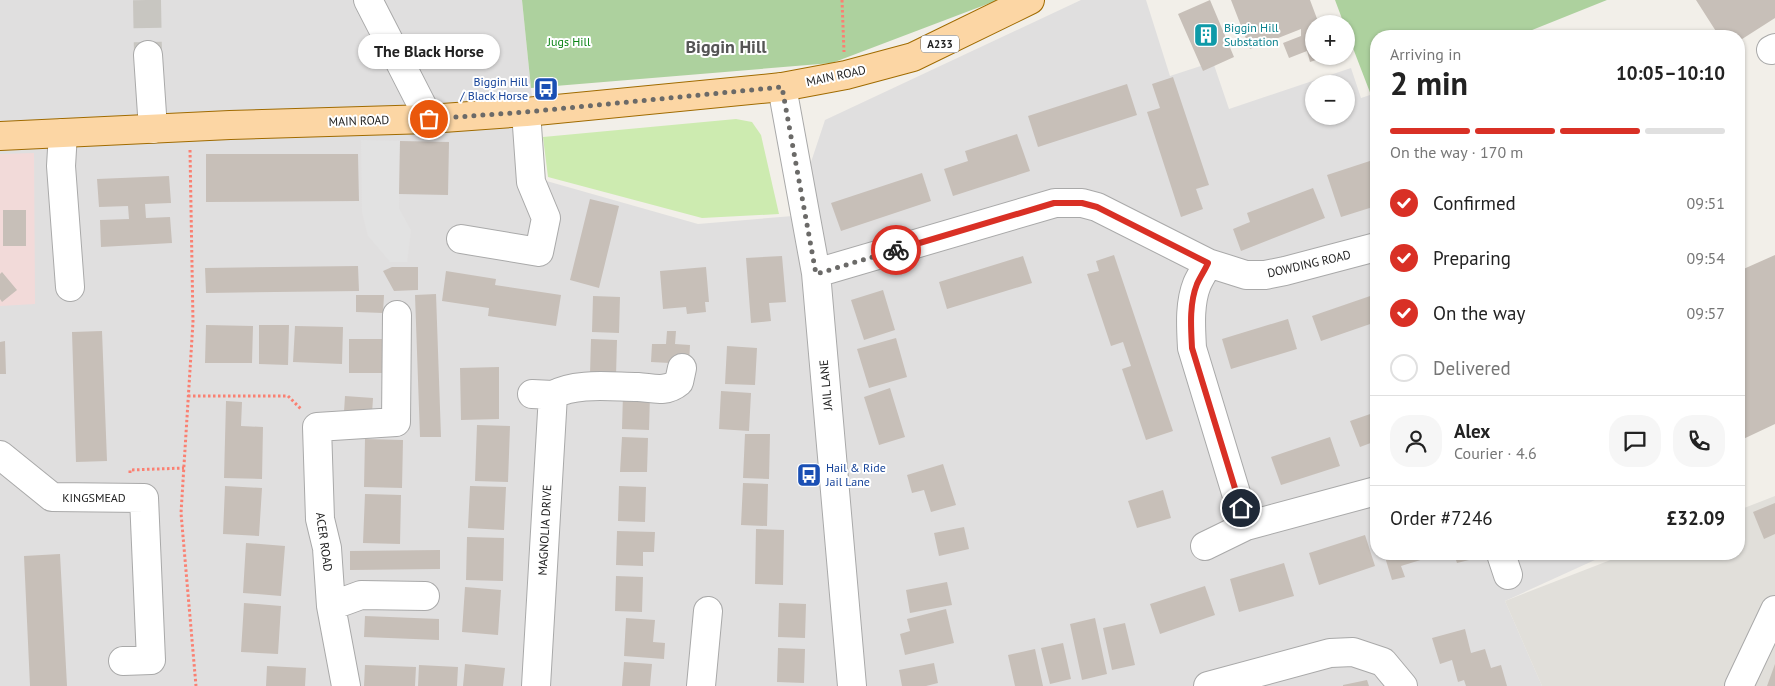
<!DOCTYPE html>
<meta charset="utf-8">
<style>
:root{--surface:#fff;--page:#f6f6f6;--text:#222;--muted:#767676;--line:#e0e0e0;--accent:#d93025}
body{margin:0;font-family:"PT Sans",sans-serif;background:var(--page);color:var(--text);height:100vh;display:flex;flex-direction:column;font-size:19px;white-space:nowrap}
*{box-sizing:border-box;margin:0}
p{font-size:16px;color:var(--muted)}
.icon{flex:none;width:28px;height:28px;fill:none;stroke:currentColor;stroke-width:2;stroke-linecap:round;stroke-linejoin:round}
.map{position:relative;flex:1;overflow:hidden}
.details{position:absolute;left:1370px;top:30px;width:375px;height:530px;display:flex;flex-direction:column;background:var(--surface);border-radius:20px;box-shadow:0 1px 4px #0004}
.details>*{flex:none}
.tools{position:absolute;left:1305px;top:15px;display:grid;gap:10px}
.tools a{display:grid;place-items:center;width:50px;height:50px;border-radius:50%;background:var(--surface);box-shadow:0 1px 4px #0004;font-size:25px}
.pin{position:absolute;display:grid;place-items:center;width:42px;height:42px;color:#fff;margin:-21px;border:2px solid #fff;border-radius:50%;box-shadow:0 1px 5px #0007}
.courier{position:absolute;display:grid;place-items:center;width:50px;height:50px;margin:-25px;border:4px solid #d93025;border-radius:50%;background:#fff;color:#222;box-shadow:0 1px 6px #0007}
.bubble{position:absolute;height:35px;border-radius:18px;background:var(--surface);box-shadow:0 1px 4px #0004;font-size:16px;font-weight:600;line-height:35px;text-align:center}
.overview em{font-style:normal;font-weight:600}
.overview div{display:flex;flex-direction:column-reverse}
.overview{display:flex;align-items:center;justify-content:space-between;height:85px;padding:0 20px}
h1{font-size:32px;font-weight:600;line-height:38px}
.bar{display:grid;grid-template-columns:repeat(4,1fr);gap:8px 5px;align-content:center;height:60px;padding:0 20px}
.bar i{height:6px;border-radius:4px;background:var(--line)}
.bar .selected{background:var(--accent)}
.bar p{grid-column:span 4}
.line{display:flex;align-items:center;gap:12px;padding:0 20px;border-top:1px solid var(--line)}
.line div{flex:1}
.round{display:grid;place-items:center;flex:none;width:52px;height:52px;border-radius:20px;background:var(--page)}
ol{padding:0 20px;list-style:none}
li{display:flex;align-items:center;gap:15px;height:55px}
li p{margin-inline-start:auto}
li .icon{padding:5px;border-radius:50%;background:var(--accent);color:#fff;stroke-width:4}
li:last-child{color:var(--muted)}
li i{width:28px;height:28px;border:2px solid var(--line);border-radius:50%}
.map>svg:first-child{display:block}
.residential{fill:#e0dfdf;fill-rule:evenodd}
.commercial{fill:#f2dad9}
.airport{fill:#e1dfda}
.grass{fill:#cdebb0}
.forest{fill:#add19e}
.parking{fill:#e2e2e2}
.building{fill:#c7bfb8}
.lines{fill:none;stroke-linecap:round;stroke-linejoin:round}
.minor-tunnel{stroke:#c8c6c1;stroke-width:28;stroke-dasharray:28 14;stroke-linecap:butt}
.minor-casing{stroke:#a9a9a9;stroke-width:30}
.major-casing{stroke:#a06b00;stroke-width:30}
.path{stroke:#fa8072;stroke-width:3;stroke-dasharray:2.5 2.5;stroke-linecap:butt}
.minor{stroke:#fff;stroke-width:28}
.major{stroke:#fcd6a4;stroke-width:28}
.done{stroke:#6b6a68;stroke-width:5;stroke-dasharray:0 9}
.route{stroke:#d93025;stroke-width:6}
.labels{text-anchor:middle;stroke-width:4;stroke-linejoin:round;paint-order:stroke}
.shield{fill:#fff;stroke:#646464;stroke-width:1}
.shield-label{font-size:11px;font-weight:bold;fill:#222}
.culture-label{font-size:12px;fill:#0d838f;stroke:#fff;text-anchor:start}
.park-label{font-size:12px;fill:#0c8416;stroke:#fff}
.street-label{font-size:12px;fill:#222;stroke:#fff}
.transit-label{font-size:12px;fill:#164399;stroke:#fff;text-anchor:end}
.district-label{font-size:18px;font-weight:bold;fill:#555;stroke:#fff}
</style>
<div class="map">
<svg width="1775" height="686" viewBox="0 0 1775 686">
<rect width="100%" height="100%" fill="#f2efe9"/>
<path class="residential" d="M0 0H522L531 88 543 180 698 224 793 216 825 120 1081 0H1146L1170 76 1213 62 1229 109 1351 68 1361 98 1376 93V554H1608L1505 601 1542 686H0ZM1314 84H1346V116H1314Z"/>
<path class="commercial" d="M34 153 35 304 0 306V154Z"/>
<path class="airport" d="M1775 496V686H1542L1505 601 1626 554H1739V510Z"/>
<path class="grass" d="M736 119 752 122 761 135 779 214 702 218 548 177 543 137Z"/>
<path class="forest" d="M522 0H998L832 63 531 88Z
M1335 0H1607L1517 36H1376V93L1371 95 1346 30V24H1344Z"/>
<path class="parking" d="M361 140 400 141 399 208 411 230 407 262H390L368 236 362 212Z"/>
<path class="building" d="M1210 0 1234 57 1203 71 1178 14Z
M1231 0H1310L1319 24H1314V56L1325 57 1310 62 1307 51 1289 58 1283 43 1301 36V29L1250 49Z
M1696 0H1775V18L1739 41V36H1719Z
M1173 77 1209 185 1196 189 1203 209 1181 217 1147 112 1160 108 1152 84Z
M1127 84 1137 115 1038 147 1028 116Z
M1017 134 1030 171 953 196 944 169 968 161 965 151Z
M400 141 449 142 448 195 399 194Z
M206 154H358L359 201 206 202Z
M1376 159V206L1341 217 1327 175Z
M922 173 931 201 841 231 831 203Z
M169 176 171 203 145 204 146 218 170 217 172 243 101 247 100 220 129 219 128 206 99 207 97 179Z
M1313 188 1325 218 1241 251 1233 229 1250 222 1247 213Z
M590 199 619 206 599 288 570 280Z
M3 210H26V246H3Z
M1114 255 1173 431 1146 440 1122 369 1131 366 1123 342 1111 346 1087 274 1099 271 1096 261Z
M1775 255V424L1739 441V271Z
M782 256 786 302 769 303 771 321 751 323 746 258Z
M1023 256 1032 283 947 309 939 282Z
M358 266 359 291 206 293 205 268Z
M392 267H418V290L394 291 383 271Z
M706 267 709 302H705L706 312 687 314 686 307 663 309 660 271Z
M446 271 496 279 495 285 561 295 556 326 488 316 489 308 442 301Z
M2 272 17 290 2 302 0 299V274Z
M883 290 895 330 864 340 851 300Z
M436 294 441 437H420L415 295Z
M1376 294V322L1321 341 1312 316Z
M356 295H384L383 313 356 312Z
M593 296 620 297 619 333 592 332Z
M1288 319 1297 349 1231 369 1222 339Z
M206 325 253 326 252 363H205Z
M259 325H289L288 365 259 364Z
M295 326 343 327 342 364 293 362Z
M102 331 107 461 76 462 72 332Z
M667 331H676L675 344 690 345 689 364 651 362 652 344H666Z
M896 338 907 377 869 388 857 349Z
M349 339H387V373H349Z
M591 339 617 340 616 376 590 375Z
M5 341 6 374H0V342Z
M727 346 757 348 755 385 725 384Z
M499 367V419L461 420 460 368Z
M890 388 905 437 879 445 864 397Z
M721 391 751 393 749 431 719 429Z
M623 394 650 395 649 430 622 429Z
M345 396 373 398 372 414 344 412Z
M226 401 242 402 241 426 263 427 262 479 224 478Z
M1376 412V441L1360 447 1350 421Z
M477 425 510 426 508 482 475 481Z
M745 434H770L769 479 743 478Z
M622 437 648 438 647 472H620Z
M1330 437 1340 466 1281 485 1271 457Z
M365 439 403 440 402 488 364 487Z
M943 464 956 505 931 512 924 490 912 493 907 475Z
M743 483 768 484 767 526 741 525Z
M225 486 262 488 259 536 223 534Z
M470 486 506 487 504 530 468 528Z
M619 486 646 487 645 522 618 521Z
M1163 490 1171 518 1137 528 1128 501Z
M365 494 401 495 400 544 363 543Z
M1775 503V534L1764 539 1753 512Z
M964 527 969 549 939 556 934 533Z
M756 529 784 530 783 585 755 584Z
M617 531 655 532 654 552H643V566L616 565Z
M1365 535 1375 566 1319 585 1309 553Z
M467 537 504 538 503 581 466 580Z
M246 543 285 546 281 596 243 593Z
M440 550V569L350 570V551Z
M60 554 67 686H30L24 556Z
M1384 554H1440L1401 566 1405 577 1392 580Z
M1454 554H1471L1473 559 1457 563Z
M1284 563 1294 596 1239 612 1230 579Z
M616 576 643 577 642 612 615 611Z
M947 582 952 605 910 613 906 590Z
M1205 586 1215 615 1160 634 1150 604Z
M465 587 501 590 498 635 462 632Z
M244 603 281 606 278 654 241 652Z
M779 603 806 604 805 638 778 637Z
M946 609 954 643 905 655 900 634 910 631 907 619Z
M365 616 439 619V640L364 637Z
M626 618 655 620 653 642 665 643 664 659 624 656Z
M1095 618 1107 674 1082 680 1070 624Z
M1125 623 1135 665 1112 670 1103 628Z
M1465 629 1471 653 1485 649 1491 668 1501 665 1507 686H1466L1464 680 1458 682 1452 660 1440 664 1432 638Z
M1063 643 1071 679 1050 684 1041 648Z
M778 648 805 649 804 683 777 682Z
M1035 649 1043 686H1015L1008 655Z
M624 662 652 664 650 686H622Z
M934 663 938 683 926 686H902L899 670Z
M465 664 505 668 503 686H463Z
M1775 664V686H1767Z
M365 665 416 667 415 686H364Z
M419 665 458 667 457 686H418Z
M267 666 306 668 305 686H266Z
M1367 680 1369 686H1343V685Z"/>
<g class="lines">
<path class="minor-tunnel" d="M147 0 148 55"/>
<defs>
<path id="minor" d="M368 0 429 119
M1771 50 1775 48
M148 55 153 129
M782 87 816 273 852 686
M63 133 61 166 70 287
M461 239 539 252 546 218 531 182 526 112
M1208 263C1205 270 1200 277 1197 284 1189 304 1191 328 1192 348L1246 526
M816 273 1055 203H1082L1097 207 1208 263 1246 275H1265L1285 271 1376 247
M532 394 553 395 536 686
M553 395C576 382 612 387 638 387 653 388 666 393 679 382L682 368
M0 455 52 497 144 498 151 660 123 661
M1205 546 1246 526 1376 491
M1501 554 1508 575
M331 606 361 595 425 596
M346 686 331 606 327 548 320 519 317 427 396 422 397 315
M701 686 708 611
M1208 686 1330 653 1353 652 1383 662 1403 686
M1739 686 1775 610"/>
<path id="major" d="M0 136 230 125 429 119 526 112 782 87 846 75 913 57 1030 0"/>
</defs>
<use href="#minor" class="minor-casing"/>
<use href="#major" class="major-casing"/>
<path class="path" d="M842 0 844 52
M190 150 193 322 181 513 196 686
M188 396H288L302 410
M130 473V470L184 468"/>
<use href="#minor" class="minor"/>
<use href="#major" class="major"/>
</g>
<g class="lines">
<path class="done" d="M429 119 526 112 782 87 816 274 896 250"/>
<path class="route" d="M896 250 1054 203H1082L1097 207 1208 263C1205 270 1200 277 1197 284 1189 304 1191 328 1192 348L1241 508"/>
</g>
<defs>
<symbol id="building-square" viewBox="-11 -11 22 22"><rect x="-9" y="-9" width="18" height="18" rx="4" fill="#0f9aa8" stroke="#fff"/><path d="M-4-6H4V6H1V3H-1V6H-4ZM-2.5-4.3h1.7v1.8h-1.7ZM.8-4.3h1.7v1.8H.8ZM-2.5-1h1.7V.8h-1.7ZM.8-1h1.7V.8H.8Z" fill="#fff"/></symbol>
<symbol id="bus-square" viewBox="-11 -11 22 22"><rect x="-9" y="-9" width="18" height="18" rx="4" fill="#1a4fb4" stroke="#fff"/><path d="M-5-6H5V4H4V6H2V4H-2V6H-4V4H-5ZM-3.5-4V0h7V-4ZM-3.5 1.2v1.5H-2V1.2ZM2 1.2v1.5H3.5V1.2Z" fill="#fff"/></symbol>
</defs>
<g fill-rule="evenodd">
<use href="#building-square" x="1192" y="21" width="28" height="28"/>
<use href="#bus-square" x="532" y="75" width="28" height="28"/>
<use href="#bus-square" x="795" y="461" width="28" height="28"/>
</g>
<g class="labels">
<rect class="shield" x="921" y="35.5" width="38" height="17" rx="4"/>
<g class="shield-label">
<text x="940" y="48">A233</text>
</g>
<g class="culture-label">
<text x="1224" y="32">Biggin Hill<tspan x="1224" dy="14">Substation</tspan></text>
</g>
<g class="park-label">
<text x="569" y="46">Jugs Hill</text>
</g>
<g class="street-label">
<text transform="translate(836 76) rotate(-12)" y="4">MAIN ROAD</text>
<text transform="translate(359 121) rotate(-2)" y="4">MAIN ROAD</text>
<text transform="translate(1309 264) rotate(-13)" y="4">DOWDING ROAD</text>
<text transform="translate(826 385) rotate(-95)" y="4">JAIL LANE</text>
<text x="94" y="502">KINGSMEAD</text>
<text transform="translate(545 530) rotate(-87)" y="4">MAGNOLIA DRIVE</text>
<text transform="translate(324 542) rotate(82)" y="4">ACER ROAD</text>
</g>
<g class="transit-label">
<text x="528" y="86">Biggin Hill<tspan x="528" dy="14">/ Black Horse</tspan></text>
<text x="826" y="472" text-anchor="start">Hail &amp; Ride<tspan x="826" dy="14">Jail Lane</tspan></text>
</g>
<g class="district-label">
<text x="726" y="53">Biggin Hill</text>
</g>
</g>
</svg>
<div class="tools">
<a>+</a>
<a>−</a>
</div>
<div class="pin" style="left:429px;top:119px;background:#ea580c"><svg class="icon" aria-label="bag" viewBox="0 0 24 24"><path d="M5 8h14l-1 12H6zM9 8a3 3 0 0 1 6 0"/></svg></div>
<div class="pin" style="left:1241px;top:508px;background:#1f2937"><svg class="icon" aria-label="home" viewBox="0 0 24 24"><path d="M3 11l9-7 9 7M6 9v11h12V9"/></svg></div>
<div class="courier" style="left:896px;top:250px"><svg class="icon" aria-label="bike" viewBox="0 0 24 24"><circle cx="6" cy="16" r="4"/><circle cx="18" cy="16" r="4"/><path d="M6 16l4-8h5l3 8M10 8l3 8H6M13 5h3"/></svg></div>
<div class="bubble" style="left:358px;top:34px;width:142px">The Black Horse</div>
<section class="details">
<div class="overview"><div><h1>2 min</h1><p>Arriving in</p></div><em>10:05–10:10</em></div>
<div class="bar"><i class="selected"></i><i class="selected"></i><i class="selected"></i><i></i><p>On the way · 170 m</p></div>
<ol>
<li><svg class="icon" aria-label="check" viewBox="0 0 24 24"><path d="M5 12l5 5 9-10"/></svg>Confirmed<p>09:51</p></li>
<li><svg class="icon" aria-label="check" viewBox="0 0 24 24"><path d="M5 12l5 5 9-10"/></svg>Preparing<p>09:54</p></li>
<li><svg class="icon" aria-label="check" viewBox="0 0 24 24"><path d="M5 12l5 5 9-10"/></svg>On the way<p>09:57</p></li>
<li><i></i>Delivered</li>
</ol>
<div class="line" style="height:90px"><a class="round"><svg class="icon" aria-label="person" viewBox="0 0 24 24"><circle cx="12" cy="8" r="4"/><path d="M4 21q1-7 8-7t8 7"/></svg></a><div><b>Alex</b><p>Courier · 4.6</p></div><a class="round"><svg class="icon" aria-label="chat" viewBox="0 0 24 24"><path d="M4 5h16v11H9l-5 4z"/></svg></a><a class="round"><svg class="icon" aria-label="phone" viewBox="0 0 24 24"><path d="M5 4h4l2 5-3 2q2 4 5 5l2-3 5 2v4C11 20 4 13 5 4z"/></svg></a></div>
<div class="line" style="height:65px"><div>Order #7246</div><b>£32.09</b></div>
</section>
</div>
